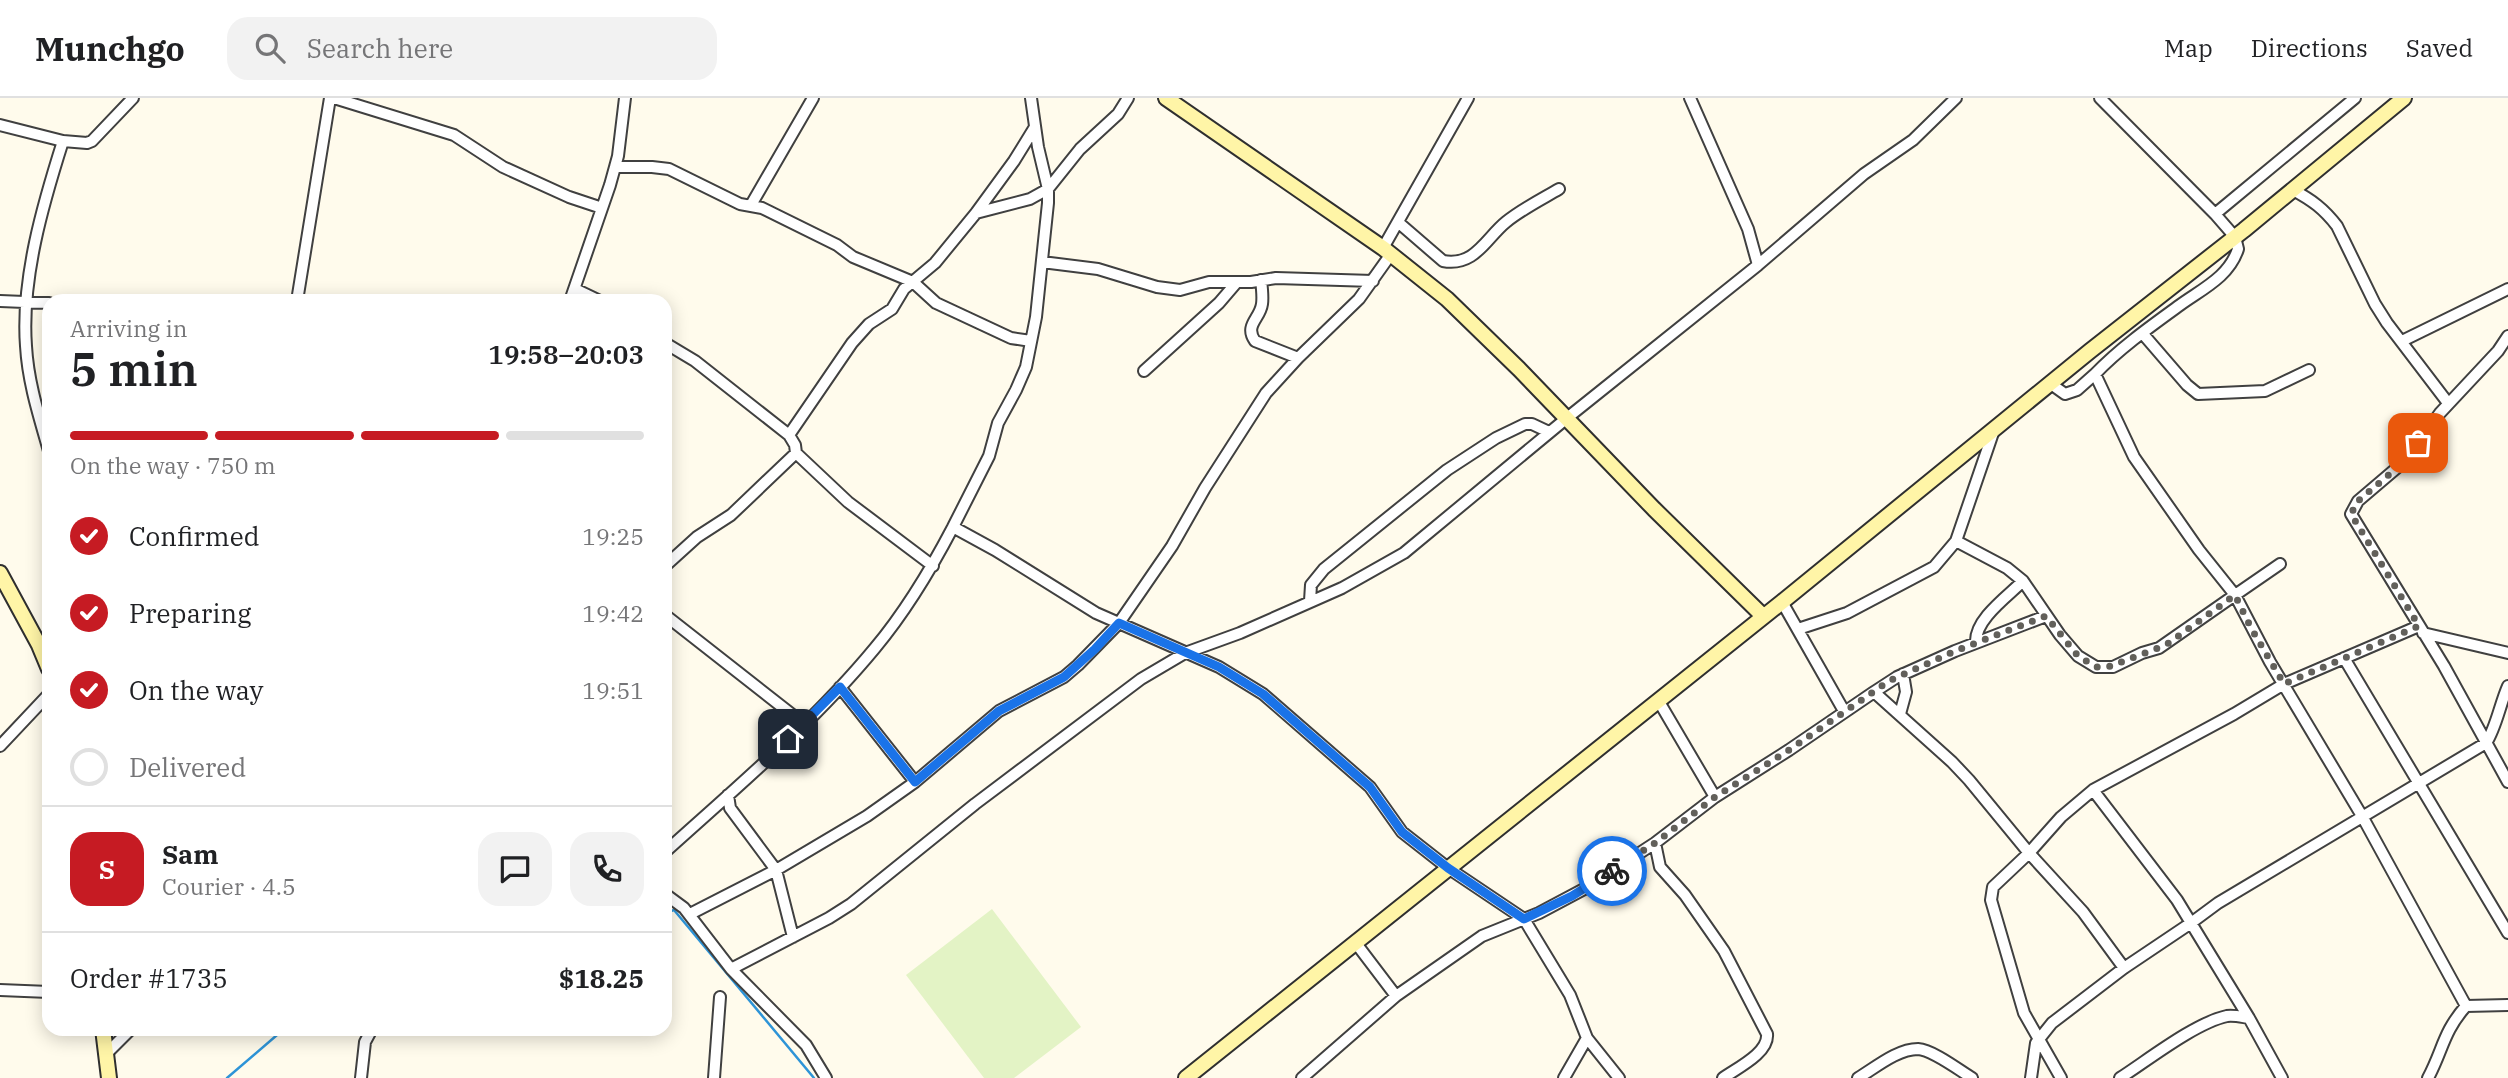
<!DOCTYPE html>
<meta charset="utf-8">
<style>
:root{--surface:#fff;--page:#f2f2f2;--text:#202124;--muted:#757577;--line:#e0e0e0;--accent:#c61b23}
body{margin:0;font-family:"IBM Plex Serif",serif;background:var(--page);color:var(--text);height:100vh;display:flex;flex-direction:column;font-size:26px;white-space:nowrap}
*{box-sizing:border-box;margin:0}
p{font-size:23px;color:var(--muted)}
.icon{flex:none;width:38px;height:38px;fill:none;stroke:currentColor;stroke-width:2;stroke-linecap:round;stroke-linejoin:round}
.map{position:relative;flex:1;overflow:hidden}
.drawer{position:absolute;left:42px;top:196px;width:630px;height:742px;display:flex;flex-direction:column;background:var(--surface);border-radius:21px;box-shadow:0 4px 18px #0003}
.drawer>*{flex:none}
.pin{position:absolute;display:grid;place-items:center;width:60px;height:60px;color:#fff;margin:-30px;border-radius:14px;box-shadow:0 4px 10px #0006}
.courier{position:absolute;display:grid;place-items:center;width:70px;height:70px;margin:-35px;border:5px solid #1a73e8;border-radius:50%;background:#fff;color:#222;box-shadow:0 2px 9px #0007}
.head em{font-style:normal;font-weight:600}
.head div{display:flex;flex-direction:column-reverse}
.head{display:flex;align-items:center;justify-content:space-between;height:119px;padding:0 28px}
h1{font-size:46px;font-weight:600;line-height:52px}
.bar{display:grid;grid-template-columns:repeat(4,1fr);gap:10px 7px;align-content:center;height:84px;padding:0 28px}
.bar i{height:9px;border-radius:5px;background:var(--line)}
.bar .active{background:var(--accent)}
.bar p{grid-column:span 4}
.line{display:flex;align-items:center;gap:18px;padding:0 28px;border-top:2px solid var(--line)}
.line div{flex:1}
.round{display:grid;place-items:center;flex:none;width:74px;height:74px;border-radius:21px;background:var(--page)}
ol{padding:0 28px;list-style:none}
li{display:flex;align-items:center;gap:21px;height:77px}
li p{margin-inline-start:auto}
li .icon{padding:7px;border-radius:50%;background:var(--accent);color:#fff;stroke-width:4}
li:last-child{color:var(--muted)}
li i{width:38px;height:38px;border:4px solid var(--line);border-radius:50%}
header{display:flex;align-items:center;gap:42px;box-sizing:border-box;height:98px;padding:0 35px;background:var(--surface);border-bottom:2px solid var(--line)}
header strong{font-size:33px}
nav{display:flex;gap:38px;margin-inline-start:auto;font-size:24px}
.search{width:490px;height:63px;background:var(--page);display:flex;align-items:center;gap:18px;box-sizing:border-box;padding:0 24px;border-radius:21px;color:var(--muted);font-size:26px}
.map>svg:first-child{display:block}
.pitch{fill:#e3f3c5}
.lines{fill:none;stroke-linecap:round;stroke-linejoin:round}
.stream{stroke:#2e94d7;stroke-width:2.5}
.street-casing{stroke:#404040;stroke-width:14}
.secondary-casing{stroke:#2f2f2f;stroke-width:18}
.street{stroke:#fff;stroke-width:10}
.secondary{stroke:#fff5a7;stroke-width:14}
.done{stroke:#62605b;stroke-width:7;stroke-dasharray:0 12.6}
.route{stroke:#1a73e8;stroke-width:9}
</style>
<header>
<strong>Munchgo</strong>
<div class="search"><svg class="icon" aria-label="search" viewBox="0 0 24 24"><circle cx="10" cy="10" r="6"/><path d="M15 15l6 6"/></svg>Search here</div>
<nav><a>Map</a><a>Directions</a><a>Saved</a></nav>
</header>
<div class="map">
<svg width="2508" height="980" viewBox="0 0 2508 980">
<rect width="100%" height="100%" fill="#fffbec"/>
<path class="pitch" d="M992 811 1081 929 1014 980H984L906 877Z"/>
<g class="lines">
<path class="stream" d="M665 815 674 812 814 980
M227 980 284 931"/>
<defs>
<path id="street" d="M334 0 454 37 503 69 569 99 602 110
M1031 0 1038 49 1048 91V105L1036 219 1026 269 1016 292 998 325 989 358 953 429 995 452 1096 515 1219 569 1263 596 1370 689 1402 734 1448 770 1524 821 1570 897 1587 940 1619 980
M1690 0 1748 131 1758 167
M0 27 63 43C43 106 21 181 26 248 28 284 39 318 49 353
M63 43 87 45 92 43 133 0
M615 69H652L669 71 740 106 762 110 837 147 853 159 913 184 936 205 1011 240 1031 243
M2293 92C2312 102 2324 111 2337 128L2375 206 2387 225 2448 305
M751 107 813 0
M976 115 1030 101 1048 91 1080 51 1118 16 1128 0
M2215 116 2355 0
M1399 125 1443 163C1475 169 1486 140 1506 124 1522 111 1542 101 1559 91
M1383 150 1468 0
M1042 164 1098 171 1157 189 1180 192 1209 184H1251L1276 180 1373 183
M1261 182C1262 190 1263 199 1262 206 1260 221 1244 227 1255 243L1298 260
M575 191 600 203
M0 203 49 205
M297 203 330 0
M570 203 610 87 618 58 625 0
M2143 236 2187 287 2198 296 2265 293 2309 272
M2508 238 2498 253 2440 315 2405 363 2358 403 2351 416 2444 568 2508 684
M2402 243 2508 191
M665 245 695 263 789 337 795 347 796 355 731 417 697 439 665 468
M1144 273 1219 205 1237 184
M2095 276C2120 250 2151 228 2180 207 2202 191 2229 179 2238 151L2235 139 2215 116 2100 0
M2051 286 2065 296 2077 292 2095 276 2134 359 2199 452 2235 497 2280 466
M789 337 852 245 869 226 892 211 904 191 935 165 976 115 1014 63 1035 29
M796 355 848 404 933 468
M1956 443 2007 470 2023 483 2060 537 2078 558 2096 569H2113L2142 555 2159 550 2235 497 2270 564 2362 718 2466 908
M1310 503 1311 487 1324 471 1447 372 1496 340 1525 326H1532L1549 334
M1782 504 1844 613
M665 517 804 626
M1798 531 1847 515 1934 469 1956 443 1994 332
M2423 535 2508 555
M1976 544C1975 521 2008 498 2023 483
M2344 560 2508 835
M840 589 915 684
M1874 594 1897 579 1955 553 2046 518
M1658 602 1715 699
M1900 616 1906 594 1903 576
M0 648 49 596
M2093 692 2177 802 2191 825 2218 805 2486 645C2496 630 2500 606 2508 588
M728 697 730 710 776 772 793 839
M1655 745 1660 769 1685 797 1724 853 1767 936C1769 955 1737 970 1723 980
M665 754C737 689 813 625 875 550 906 513 931 471 953 429
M665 796 684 810 731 871 806 947 826 980
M690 816 776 772 867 718 915 684 999 613 1064 579 1078 567 1119 525 1172 448 1205 390 1266 295 1298 260 1359 201 1391 156
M1355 844 1396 898
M731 871 829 820 851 806 975 706 1141 581 1185 555 1240 535 1342 490 1404 455 1567 320 1758 167 1864 76 1913 42 1956 0
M0 892 49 894
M106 956 131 931
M361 980 365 944 372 931
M714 980 720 899
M1302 980 1396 898 1482 838 1539 815 1586 790 1655 745 1715 699 1789 652 1874 594 1952 664 1969 682 2029 755 2083 814 2124 870
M1564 980 1587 940
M1858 980C1875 970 1897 951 1918 951 1933 952 1959 972 1972 980
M2031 980 2036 945 2052 925 2124 870 2191 825 2249 920 2282 980
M2061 980 2024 915 1991 802 1993 789 2029 755 2061 719 2093 692 2234 616 2284 586 2419 528
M2120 980C2148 962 2195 925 2227 918 2234 917 2242 919 2249 920
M2428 980C2443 952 2443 934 2466 908L2508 907"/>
<path id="secondary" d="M1166 0 1383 150 1447 201 1519 271 1654 411 1763 518
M0 475 39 547 49 571
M103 931 109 980
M1186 980 1782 504 2090 253 2244 132 2404 0"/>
</defs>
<use href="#street" class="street-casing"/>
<use href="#secondary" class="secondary-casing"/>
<use href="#street" class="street"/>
<use href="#secondary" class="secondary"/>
</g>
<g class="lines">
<path class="done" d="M1612 773 1655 745 1715 699 1789 652 1889 583 1955 553 2046 518 2078 558 2096 569H2108L2166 547 2235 497 2251 530 2284 586 2419 528 2351 416 2358 403 2405 363 2418 345"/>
<path class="route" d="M788 641 840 589 915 684 999 613 1064 579 1095 551 1119 525 1219 569 1263 596 1370 689 1402 734 1448 770 1524 821 1572 798 1612 773"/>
</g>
</svg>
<div class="pin" style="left:2418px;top:345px;background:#ea580c"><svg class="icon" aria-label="bag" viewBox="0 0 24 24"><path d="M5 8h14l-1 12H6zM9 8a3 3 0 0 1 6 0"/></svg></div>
<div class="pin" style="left:788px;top:641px;background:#1f2937"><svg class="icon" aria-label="home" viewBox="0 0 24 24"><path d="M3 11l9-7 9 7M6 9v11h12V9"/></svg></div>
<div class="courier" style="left:1612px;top:773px"><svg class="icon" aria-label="bike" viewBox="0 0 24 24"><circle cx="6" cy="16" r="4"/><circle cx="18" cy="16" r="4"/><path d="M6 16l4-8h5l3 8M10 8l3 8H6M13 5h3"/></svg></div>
<section class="drawer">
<div class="head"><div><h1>5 min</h1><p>Arriving in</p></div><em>19:58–20:03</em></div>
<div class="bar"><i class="active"></i><i class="active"></i><i class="active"></i><i></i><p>On the way · 750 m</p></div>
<ol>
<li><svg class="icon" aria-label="check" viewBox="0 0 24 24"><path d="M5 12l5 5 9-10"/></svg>Confirmed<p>19:25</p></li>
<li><svg class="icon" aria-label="check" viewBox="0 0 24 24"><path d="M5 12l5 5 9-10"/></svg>Preparing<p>19:42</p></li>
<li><svg class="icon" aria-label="check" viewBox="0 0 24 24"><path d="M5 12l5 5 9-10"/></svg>On the way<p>19:51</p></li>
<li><i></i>Delivered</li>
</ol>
<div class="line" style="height:126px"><b class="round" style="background:var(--accent);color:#fff">S</b><div><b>Sam</b><p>Courier · 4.5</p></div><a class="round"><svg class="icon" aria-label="chat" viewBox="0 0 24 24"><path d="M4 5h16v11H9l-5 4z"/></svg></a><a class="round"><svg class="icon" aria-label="phone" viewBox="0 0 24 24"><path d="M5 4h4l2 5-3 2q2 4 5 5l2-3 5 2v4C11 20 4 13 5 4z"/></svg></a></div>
<div class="line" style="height:91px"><div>Order #1735</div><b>$18.25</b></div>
</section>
</div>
